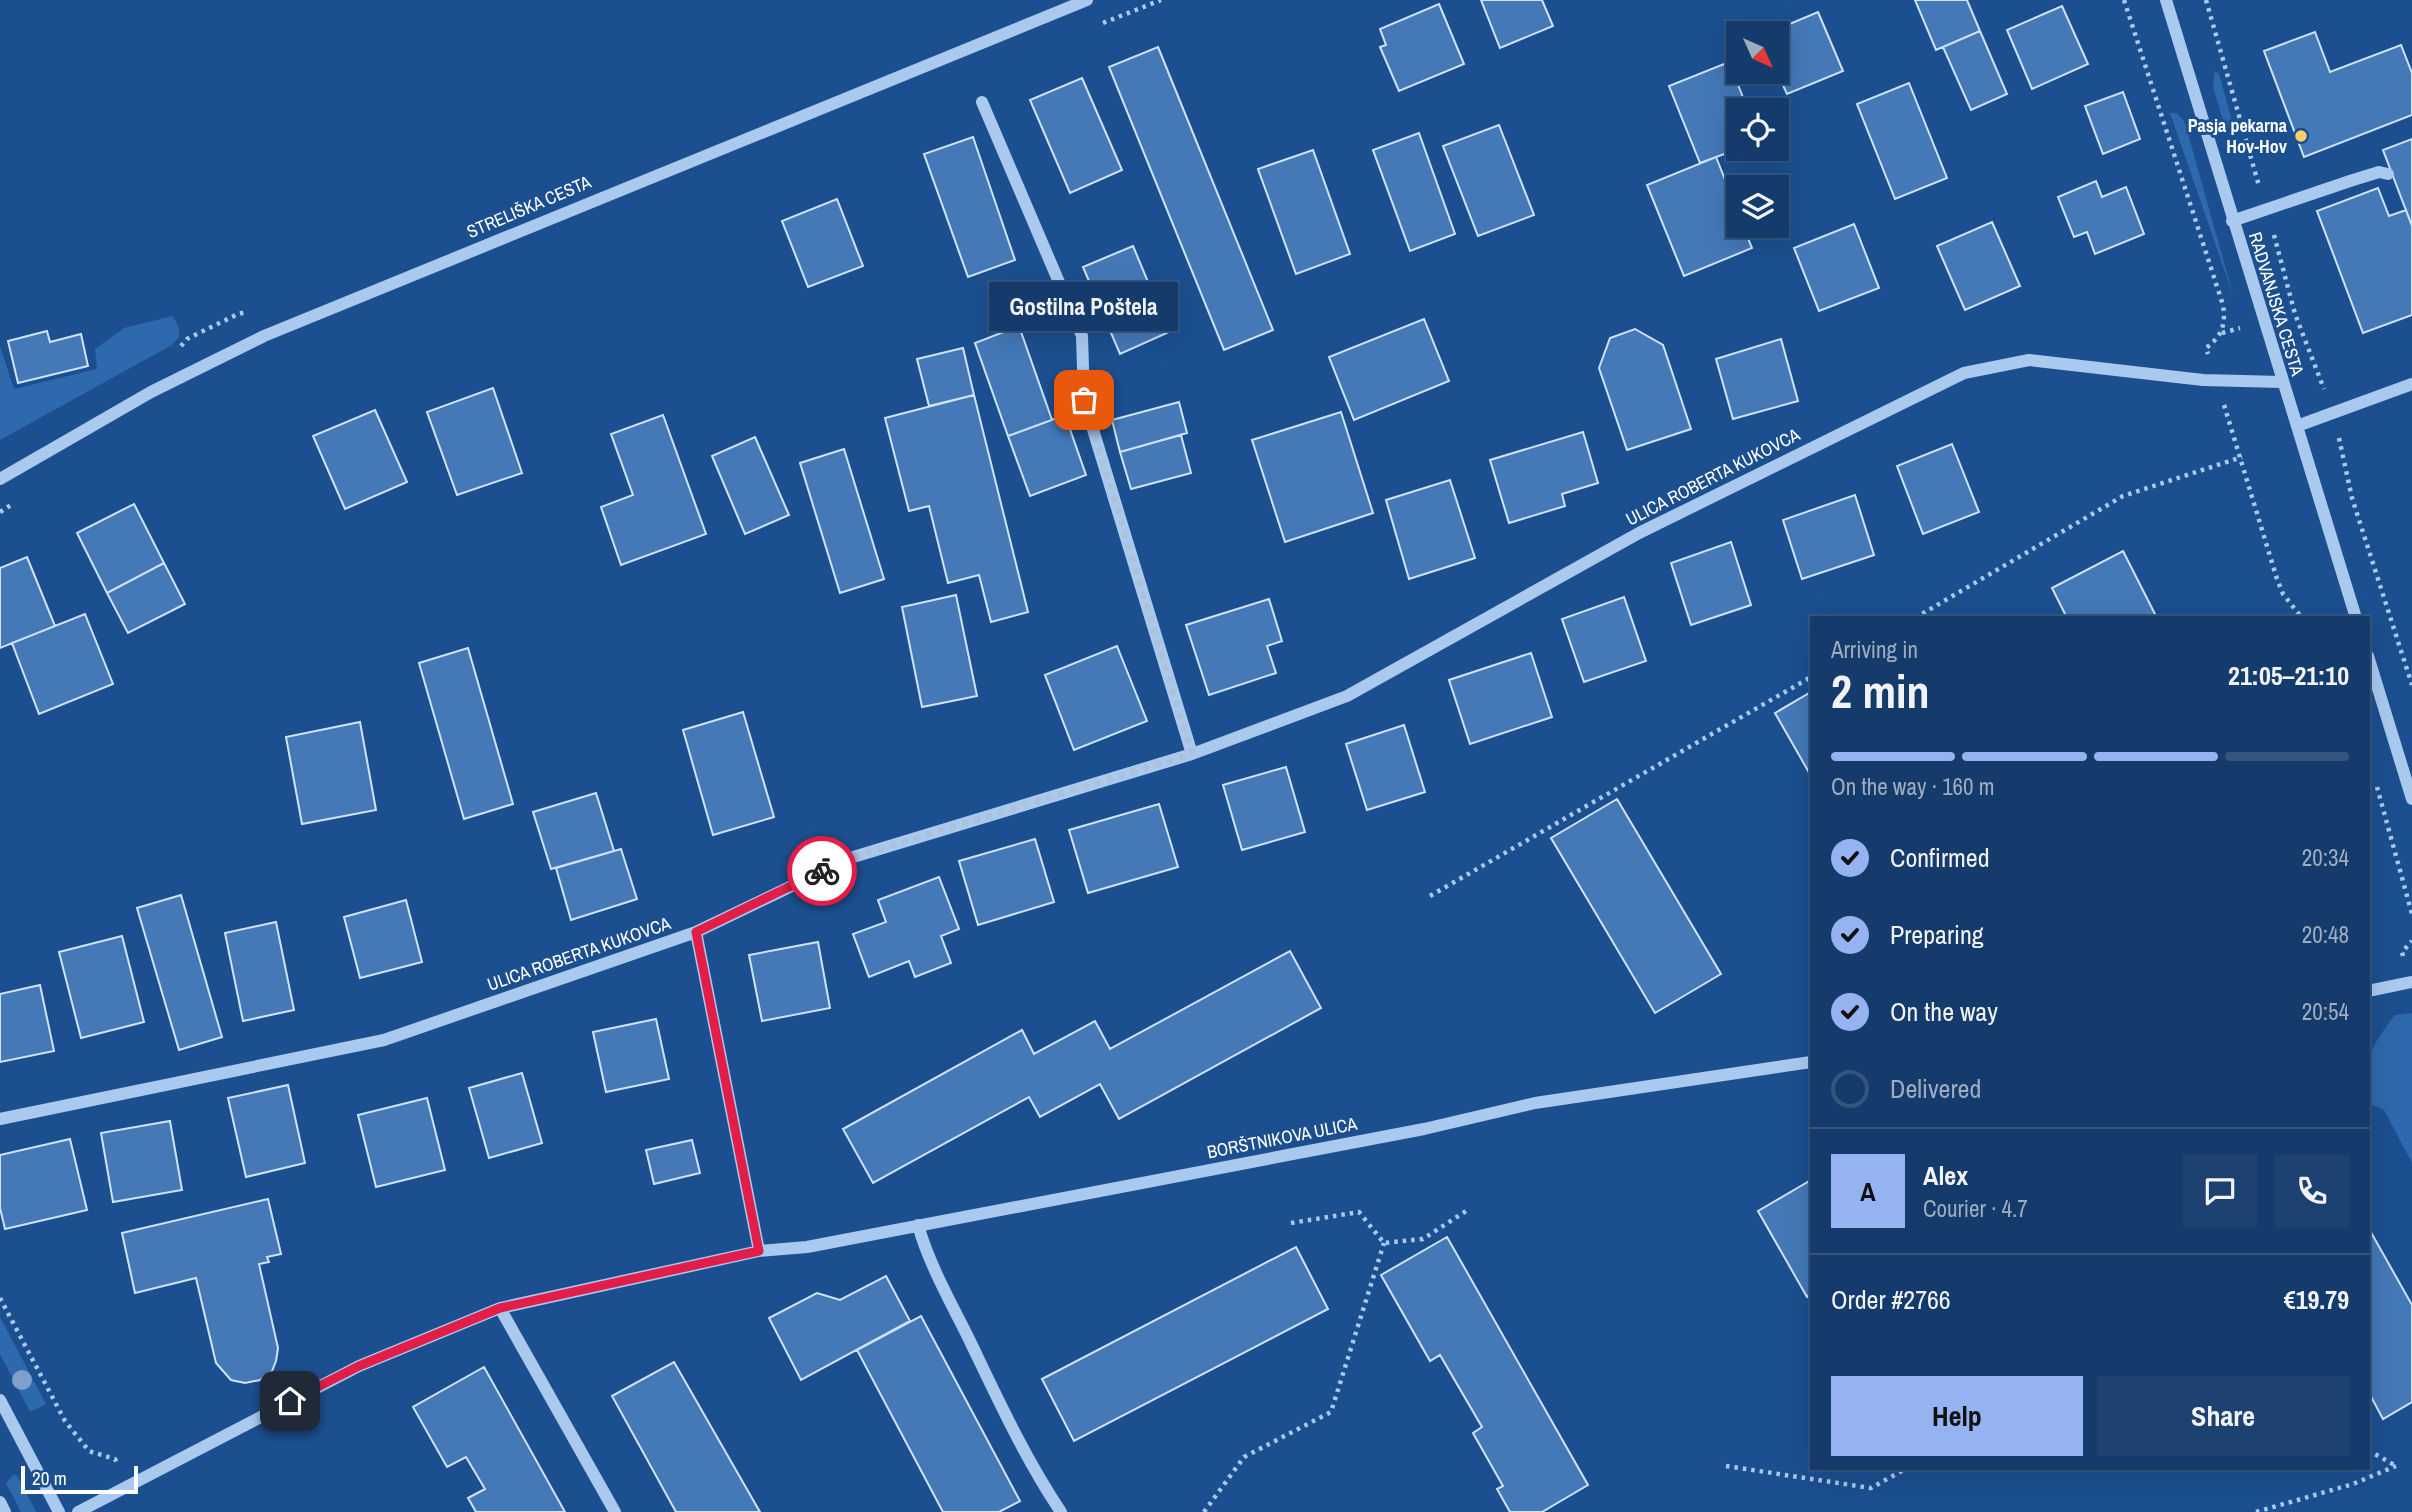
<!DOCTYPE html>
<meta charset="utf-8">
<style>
:root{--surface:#143b6b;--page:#1d4271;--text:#f1f3f6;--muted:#9dadc1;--line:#33557e;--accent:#95b2f1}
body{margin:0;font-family:"Archivo Narrow",sans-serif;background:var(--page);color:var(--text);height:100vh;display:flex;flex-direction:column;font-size:26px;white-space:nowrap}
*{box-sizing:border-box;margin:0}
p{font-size:23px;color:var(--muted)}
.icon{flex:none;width:38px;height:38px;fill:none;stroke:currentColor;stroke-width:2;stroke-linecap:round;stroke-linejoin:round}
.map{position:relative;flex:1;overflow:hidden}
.side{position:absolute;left:1810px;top:616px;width:560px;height:854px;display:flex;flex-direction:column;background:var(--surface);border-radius:0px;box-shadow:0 7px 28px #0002,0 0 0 2px var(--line)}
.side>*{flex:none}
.needle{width:46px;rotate:135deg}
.fabs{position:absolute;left:1726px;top:21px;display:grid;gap:14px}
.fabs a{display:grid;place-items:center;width:63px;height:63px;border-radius:0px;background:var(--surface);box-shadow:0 7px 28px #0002,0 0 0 2px var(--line);font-size:35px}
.scale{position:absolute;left:21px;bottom:18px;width:117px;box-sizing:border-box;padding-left:7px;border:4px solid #fff;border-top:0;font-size:19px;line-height:24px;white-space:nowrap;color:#fff;-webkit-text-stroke:5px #1b4f8f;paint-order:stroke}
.pin{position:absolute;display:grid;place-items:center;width:60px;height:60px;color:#fff;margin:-30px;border-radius:14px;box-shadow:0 4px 10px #0006}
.courier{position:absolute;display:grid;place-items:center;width:70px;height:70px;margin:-35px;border:5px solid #e11d48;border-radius:50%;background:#fff;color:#222;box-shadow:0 2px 9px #0007}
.bubble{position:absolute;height:49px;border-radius:0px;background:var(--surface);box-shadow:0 7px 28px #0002,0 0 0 2px var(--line);font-size:23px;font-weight:700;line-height:49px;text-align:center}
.headline em{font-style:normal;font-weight:700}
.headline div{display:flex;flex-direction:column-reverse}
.headline{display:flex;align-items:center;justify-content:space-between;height:119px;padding:0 21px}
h1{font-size:46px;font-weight:700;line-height:52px}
.bar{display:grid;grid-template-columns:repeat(4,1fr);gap:10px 7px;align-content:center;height:84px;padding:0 21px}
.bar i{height:9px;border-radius:5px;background:var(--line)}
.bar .on{background:var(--accent)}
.bar p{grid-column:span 4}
.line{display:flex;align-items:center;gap:18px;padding:0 21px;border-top:2px solid var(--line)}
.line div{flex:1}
.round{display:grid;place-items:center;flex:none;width:74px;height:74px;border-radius:0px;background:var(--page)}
ol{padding:0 21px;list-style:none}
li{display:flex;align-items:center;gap:21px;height:77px}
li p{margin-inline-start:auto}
li .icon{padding:7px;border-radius:50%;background:var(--accent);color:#111;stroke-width:4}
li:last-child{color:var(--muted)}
li i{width:38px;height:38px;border:4px solid var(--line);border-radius:50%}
.primary-button{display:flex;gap:14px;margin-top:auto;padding:14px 21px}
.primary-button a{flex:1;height:80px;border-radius:0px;background:var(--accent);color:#111;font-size:28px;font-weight:700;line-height:80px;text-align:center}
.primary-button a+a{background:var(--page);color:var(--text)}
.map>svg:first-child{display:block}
.green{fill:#2e69ad}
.building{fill:#4478b7;stroke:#cfe3fa;stroke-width:2}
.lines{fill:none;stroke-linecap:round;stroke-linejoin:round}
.path{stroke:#a9c9ee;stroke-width:4.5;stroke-dasharray:3.5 5;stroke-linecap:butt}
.minor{stroke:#a9c9ee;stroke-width:12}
.tree{fill:#7ea0ca}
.done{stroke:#afc1d8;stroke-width:7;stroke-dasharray:0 12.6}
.route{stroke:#e11d48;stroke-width:9}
.poi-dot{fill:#ffd166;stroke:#1b4f8f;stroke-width:2.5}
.labels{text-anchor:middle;stroke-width:6;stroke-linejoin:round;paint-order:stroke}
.poi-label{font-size:18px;font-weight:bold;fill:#fff;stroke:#1b4f8f;text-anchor:end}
.street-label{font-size:18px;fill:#fff;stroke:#1b4f8f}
</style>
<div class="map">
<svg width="2412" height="1512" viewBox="0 0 2412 1512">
<rect width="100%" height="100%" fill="#1b4f8f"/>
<path class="green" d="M2215 71 2219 74 2236 135 2226 130 2213 87Z
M2170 113H2177L2185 123 2234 298Z
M173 316 179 328V337L172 345 0 440V346L14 389 97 369 95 349 124 328Z
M2412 1013V1163L2384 1110 2368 1103C2368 1057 2366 1052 2395 1015Z
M0 1317 46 1404 30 1412 0 1354Z
M14 1474 18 1477 36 1512H21L6 1483Z"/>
<path class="building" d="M1481 0H1542L1553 26 1500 48Z
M1915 0H1967L1980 31 1936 50Z
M1439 4 1464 64 1399 91 1380 47 1386 45 1380 29Z
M2062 6 2088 64 2032 89 2007 30Z
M1818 12 1843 71 1787 94 1776 70V33H1768Z
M1980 31 2007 94 1971 110 1943 47Z
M2315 32 2330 72 2401 45 2412 73V115L2304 157 2264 51Z
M1158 47 1273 330 1224 350 1109 67Z
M1729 62 1748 110H1738V149L1700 163 1669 86Z
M1082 78 1122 170 1070 193 1030 100Z
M1909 83 1947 178 1895 199 1857 104Z
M2123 92 2140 139 2103 154 2085 106Z
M1499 125 1534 215 1478 236 1443 146Z
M1419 133 1455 234 1410 251 1373 150Z
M973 137 1015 260 968 277 924 154Z
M2412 139V226L2383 150Z
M1313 150 1350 254 1296 274 1258 169Z
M1716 157 1738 212V226H1743L1752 248 1684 276 1647 185Z
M2096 181 2102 197 2126 187 2144 234 2095 254 2087 232 2074 237 2058 197Z
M2378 188 2389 216 2406 210 2412 226V315L2363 333 2317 211Z
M837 199 863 266 808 287 782 221Z
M1992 222 2020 286 1965 310 1937 246Z
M1854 224 1879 288 1819 311 1794 248Z
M1133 246 1169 332 1120 354 1083 267Z
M1424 319 1449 381 1354 420 1329 357Z
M1019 326 1052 420 1008 436 975 343Z
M1635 329 1663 345 1691 429 1627 450 1599 368 1610 338Z
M47 331 50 342 81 334 88 366 18 383 8 341Z
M1781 339 1798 401 1733 419 1716 359Z
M963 348 974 395 929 406 917 359Z
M493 388 522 473 457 495 427 412Z
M974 395 1028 612 991 622 979 575 948 583 929 506 909 511 885 418Z
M1179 402 1187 433 1120 452 1112 420Z
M375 410 407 482 345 509 313 436Z
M1341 412 1373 513 1285 542 1252 440Z
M663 415 706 534 621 565 601 507 633 495 611 434Z
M1065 415 1086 475 1030 496 1008 436Z
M1583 432 1598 483 1562 494 1565 506 1509 523 1490 460Z
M1181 435 1191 473 1131 489 1120 452Z
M755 437 789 515 745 534 712 456Z
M1952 444 1979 512 1923 534 1897 466Z
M844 449 884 579 840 593 800 463Z
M1450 480 1475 558 1409 579 1386 500Z
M1855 495 1874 555 1802 579 1783 520Z
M134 504 164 563 107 593 77 533Z
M1731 542 1751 605 1691 625 1671 563Z
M2123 551 2157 618H2067L2052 588Z
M27 557 55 626 0 648V568Z
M164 563 185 604 128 633 107 593Z
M956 595 977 696 922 707 902 607Z
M1624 597 1646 661 1584 682 1562 619Z
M1269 599 1282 641 1267 646 1276 673 1209 695 1186 625Z
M85 614 113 684 39 714 12 643Z
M1117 646 1147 721 1074 750 1045 675Z
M468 648 513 804 464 819 419 663Z
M1531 653 1552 717 1470 744 1449 680Z
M1811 692V776L1775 713Z
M743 712 774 817 713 835 683 730Z
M360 722 376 810 302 824 286 737Z
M1404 725 1425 792 1367 810 1346 744Z
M1286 767 1305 832 1242 850 1223 785Z
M596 793 614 851 551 869 533 812Z
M1617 799 1721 974 1655 1013 1551 838Z
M1159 804 1178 867 1088 893 1069 830Z
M1035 839 1054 902 978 925 959 861Z
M621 849 637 899 571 920 556 868Z
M939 877 959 929 941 936 951 963 915 977 909 961 869 977 853 934 886 922 878 900Z
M181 895 222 1037 179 1050 137 908Z
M406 900 422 962 360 978 344 917Z
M276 922 294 1010 243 1021 225 933Z
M122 936 144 1022 81 1038 59 952Z
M818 942 830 1008 762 1021 749 955Z
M1290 951 1321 1008 1119 1119 1100 1084 1040 1117 1029 1097 873 1183 843 1129 1022 1030 1034 1054 1095 1021 1110 1049Z
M40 985 54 1051 0 1062V994Z
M656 1019 669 1079 606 1092 593 1032Z
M522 1073 542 1143 489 1158 469 1088Z
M288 1085 305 1163 246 1177 228 1098Z
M427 1098 445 1170 376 1187 358 1115Z
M170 1121 182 1190 113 1202 101 1133Z
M70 1139 87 1210 5 1229 0 1208V1155Z
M692 1140 700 1173 654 1184 646 1150Z
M1811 1180V1294L1807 1297 1758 1211Z
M268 1199 281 1254 267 1257 269 1262 259 1264 278 1348 276 1361 272 1371 260 1380 245 1383 231 1380 216 1363 196 1278 135 1293 122 1233Z
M2368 1227 2412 1305V1402L2383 1419 2368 1391Z
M1447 1237 1588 1485 1542 1512H1510L1497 1489 1503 1486 1473 1433 1482 1427 1440 1355 1430 1361 1381 1275Z
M1296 1247 1328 1309 1074 1441 1042 1379Z
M886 1276 910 1321 801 1380 769 1318 817 1293 840 1300Z
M921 1316 1020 1501 999 1512H943L857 1350Z
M674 1362 760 1512H676L612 1396Z
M484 1367 565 1512H476L468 1498 485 1489 466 1457 447 1467 413 1407Z"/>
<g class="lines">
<path class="path" d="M2124 0 2223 305C2226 325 2222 336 2206 348L2208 354
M2206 0 2259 186
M1103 23 1161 0
M2274 235 2295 314 2324 389
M2222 333 2240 328
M181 346 187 339 238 314 247 312
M2224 405 2277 579 2283 594 2302 618
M2339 438 2352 498 2412 685
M0 512 11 505
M1915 618 2123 496 2242 457
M2377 787 2412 914
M1430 896 1811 677
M2403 956 2402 952 2412 941
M1291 1223 1359 1212 1384 1243 1423 1239 1466 1211
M0 1298 65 1421 89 1451 115 1459 118 1464
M2368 1450 2396 1466
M1726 1466 1871 1488 1907 1468
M1204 1512 1244 1457 1331 1412 1384 1243
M2256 1512 2353 1484 2396 1466"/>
<path class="minor" d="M2166 0 2356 618
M982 102 1082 336 1084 400 1192 754
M2232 221 2353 180 2379 172 2388 174
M2297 426 2412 384
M0 479 151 392 264 336 1087 0
M2368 656 2412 799
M2368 991 2412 982
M0 1119 384 1040 696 932 850 858 1192 754 1347 696 1639 533 1964 373 2029 360 2203 380 2282 382
M918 1225C929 1264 950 1301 968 1337 997 1397 1024 1457 1061 1512
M759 1251 807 1247 1424 1129 1535 1103 1811 1062
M500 1308 615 1512
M0 1400 59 1512
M0 1502 5 1512
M78 1512 359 1366 500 1308 759 1251 696 932"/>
</g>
<circle class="tree" cx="22" cy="1380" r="10"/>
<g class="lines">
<path class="done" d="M822 871 850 858 1192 754 1084 400"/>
<path class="route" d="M290 1401 359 1366 500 1308 759 1251 696 932 822 871"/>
</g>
<circle class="poi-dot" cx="2301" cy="136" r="7"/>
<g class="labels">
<g class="poi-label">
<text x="2287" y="132">Pasja pekarna<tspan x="2287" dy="21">Hov-Hov</tspan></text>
</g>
<g class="street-label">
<text transform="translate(529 207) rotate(-23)" y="6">STRELIŠKA CESTA</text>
<text transform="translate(2276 304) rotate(73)" y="6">RADVANJSKA CESTA</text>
<text transform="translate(1713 477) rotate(-27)" y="6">ULICA ROBERTA KUKOVCA</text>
<text transform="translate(579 954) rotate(-19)" y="6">ULICA ROBERTA KUKOVCA</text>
<text transform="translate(1282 1138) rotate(-11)" y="6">BORŠTNIKOVA ULICA</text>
</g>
</g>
</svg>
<div class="fabs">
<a><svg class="needle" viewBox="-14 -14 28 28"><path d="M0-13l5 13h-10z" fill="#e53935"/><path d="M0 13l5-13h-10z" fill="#9dadc1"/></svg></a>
<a><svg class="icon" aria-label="locate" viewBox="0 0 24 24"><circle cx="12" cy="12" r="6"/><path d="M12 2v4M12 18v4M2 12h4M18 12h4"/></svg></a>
<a><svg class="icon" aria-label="layers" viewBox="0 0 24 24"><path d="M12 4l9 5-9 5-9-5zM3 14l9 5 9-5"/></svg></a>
</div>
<div class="scale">20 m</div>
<div class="pin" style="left:1084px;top:400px;background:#ea580c"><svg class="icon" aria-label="bag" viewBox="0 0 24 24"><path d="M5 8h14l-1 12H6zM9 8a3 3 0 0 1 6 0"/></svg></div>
<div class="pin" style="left:290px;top:1401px;background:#1f2937"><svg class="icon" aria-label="home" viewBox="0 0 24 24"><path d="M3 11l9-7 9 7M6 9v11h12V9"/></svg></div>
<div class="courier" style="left:822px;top:871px"><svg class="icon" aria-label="bike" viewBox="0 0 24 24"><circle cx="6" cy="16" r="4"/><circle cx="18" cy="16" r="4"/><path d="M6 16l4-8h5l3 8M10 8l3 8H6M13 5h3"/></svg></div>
<div class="bubble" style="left:989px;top:282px;width:189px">Gostilna Poštela</div>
<section class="side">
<div class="headline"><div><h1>2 min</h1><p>Arriving in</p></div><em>21:05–21:10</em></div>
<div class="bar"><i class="on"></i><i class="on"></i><i class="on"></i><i></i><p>On the way · 160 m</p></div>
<ol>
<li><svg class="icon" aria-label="check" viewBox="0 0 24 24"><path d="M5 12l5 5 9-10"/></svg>Confirmed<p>20:34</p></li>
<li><svg class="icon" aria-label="check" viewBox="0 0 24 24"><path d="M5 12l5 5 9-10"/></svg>Preparing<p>20:48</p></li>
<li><svg class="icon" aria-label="check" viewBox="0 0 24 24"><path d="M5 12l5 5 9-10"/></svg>On the way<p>20:54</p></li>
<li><i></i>Delivered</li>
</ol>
<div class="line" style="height:126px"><b class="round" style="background:var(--accent);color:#111">A</b><div><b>Alex</b><p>Courier · 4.7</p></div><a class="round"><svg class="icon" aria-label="chat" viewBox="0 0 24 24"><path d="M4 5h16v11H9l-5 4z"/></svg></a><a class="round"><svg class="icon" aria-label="phone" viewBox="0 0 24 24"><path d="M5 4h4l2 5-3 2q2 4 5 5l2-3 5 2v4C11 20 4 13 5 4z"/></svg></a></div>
<div class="line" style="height:91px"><div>Order #2766</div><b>€19.79</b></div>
<div class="primary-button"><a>Help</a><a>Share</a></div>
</section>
</div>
